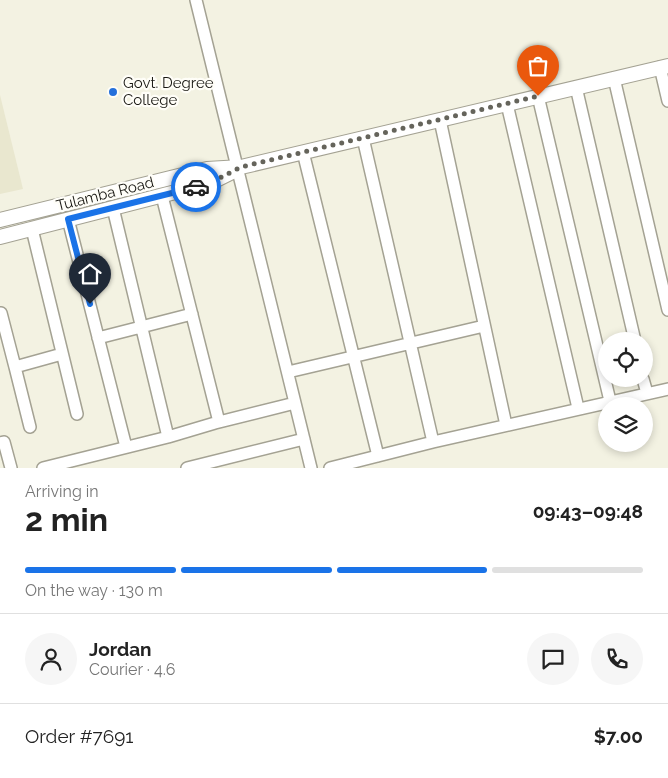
<!DOCTYPE html>
<meta charset="utf-8">
<style>
:root{--surface:#fff;--page:#f6f6f6;--text:#222;--muted:#767676;--line:#e0e0e0;--accent:#1a73e8}
body{margin:0;font-family:Raleway,sans-serif;background:var(--page);color:var(--text);height:100vh;display:flex;flex-direction:column;font-size:19px;white-space:nowrap}
*{box-sizing:border-box;margin:0}
p{font-size:16px;color:var(--muted)}
.icon{flex:none;width:28px;height:28px;fill:none;stroke:currentColor;stroke-width:2;stroke-linecap:round;stroke-linejoin:round}
.map{position:relative;height:468px;overflow:hidden}
.side{display:flex;flex-direction:column;background:var(--surface);flex:1}
.side>*{flex:none}
.tools{position:absolute;left:598px;top:332px;display:grid;gap:10px}
.tools a{display:grid;place-items:center;width:55px;height:55px;border-radius:50%;background:var(--surface);box-shadow:0 2px 8px #0003;font-size:25px}
.pin{position:absolute;display:grid;place-items:center;width:42px;height:42px;color:#fff;margin:-51px -21px;border-radius:50% 50% 50% 0;rotate:-45deg;box-shadow:0 0 5px #0007}
.pin .icon{rotate:45deg}
.courier{position:absolute;display:grid;place-items:center;width:50px;height:50px;margin:-25px;border:4px solid #1a73e8;border-radius:50%;background:#fff;color:#222;box-shadow:0 1px 6px #0007}
.headline em{font-style:normal;font-weight:700}
.headline div{display:flex;flex-direction:column-reverse}
.headline{display:flex;align-items:center;justify-content:space-between;height:85px;padding:0 25px}
h1{font-size:32px;font-weight:700;line-height:38px}
.bar{display:grid;grid-template-columns:repeat(4,1fr);gap:8px 5px;align-content:center;height:60px;padding:0 25px}
.bar i{height:6px;border-radius:4px;background:var(--line)}
.bar .active{background:var(--accent)}
.bar p{grid-column:span 4}
.line{display:flex;align-items:center;gap:12px;padding:0 25px;border-top:1px solid var(--line)}
.line div{flex:1}
.round{display:grid;place-items:center;flex:none;width:52px;height:52px;border-radius:26px;background:var(--page)}
.map>svg:first-child{display:block}
.built{fill:#e9e7cf}
.lines{fill:none;stroke-linecap:round;stroke-linejoin:round}
.minor-casing{stroke:#a4a293;stroke-width:14}
.major-casing{stroke:#a4a293;stroke-width:16}
.minor{stroke:#fff;stroke-width:11}
.major{stroke:#fff;stroke-width:14}
.done{stroke:#65645b;stroke-width:5;stroke-dasharray:0 9}
.route{stroke:#1a73e8;stroke-width:6}
.poi-dot{fill:#2470db;stroke:#fffef8;stroke-width:2}
.labels{text-anchor:middle;stroke-width:4.5;stroke-linejoin:round;paint-order:stroke}
.poi-label{font-size:15px;fill:#181712;stroke:#fffef8;text-anchor:start}
.street-label{font-size:15px;fill:#181712;stroke:#fffef8}
</style>
<div class="map">
<svg width="668" height="468" viewBox="0 0 668 468">
<rect width="100%" height="100%" fill="#f3f2e2"/>
<path class="built" d="M0 95 23 189 0 194Z"/>
<g class="lines">
<defs>
<path id="minor" d="M196 0 311 468
M660 67 668 101
M614 78 668 310
M576 87 635 341
M538 96 610 401
M507 104 578 408
M440 120 506 425
M363 138 433 442
M303 152 378 456
M162 196 219 422
M113 208 168 437
M68 219 126 447
M32 229 77 414
M1 313 15 367 62 354
M98 338 192 314
M15 367 30 427
M288 372 484 326
M643 379 647 393
M0 443 4 442 11 468
M43 468 168 437 215 423 295 403
M187 468 304 439
M330 468 433 442 668 389"/>
<path id="major" d="M0 220 207 169 241 167 668 66
M0 237 187 189 210 183 238 169"/>
</defs>
<use href="#minor" class="minor-casing"/>
<use href="#major" class="major-casing"/>
<use href="#minor" class="minor"/>
<use href="#major" class="major"/>
</g>
<g class="lines">
<path class="done" d="M196 187 210 183 241 167 538 96"/>
<path class="route" d="M90 304 68 219 196 187"/>
</g>
<circle class="poi-dot" cx="113" cy="92" r="5"/>
<g class="labels">
<g class="poi-label">
<text x="123" y="88">Govt. Degree<tspan x="123" dy="17">College</tspan></text>
</g>
<g class="street-label">
<text transform="translate(105 194) rotate(-14)" y="5">Tulamba Road</text>
</g>
</g>
</svg>
<div class="tools">
<a><svg class="icon" aria-label="locate" viewBox="0 0 24 24"><circle cx="12" cy="12" r="6"/><path d="M12 2v4M12 18v4M2 12h4M18 12h4"/></svg></a>
<a><svg class="icon" aria-label="layers" viewBox="0 0 24 24"><path d="M12 4l9 5-9 5-9-5zM3 14l9 5 9-5"/></svg></a>
</div>
<div class="pin" style="left:538px;top:96px;background:#ea580c"><svg class="icon" aria-label="bag" viewBox="0 0 24 24"><path d="M5 8h14l-1 12H6zM9 8a3 3 0 0 1 6 0"/></svg></div>
<div class="pin" style="left:90px;top:304px;background:#1f2937"><svg class="icon" aria-label="home" viewBox="0 0 24 24"><path d="M3 11l9-7 9 7M6 9v11h12V9"/></svg></div>
<div class="courier" style="left:196px;top:187px"><svg class="icon" aria-label="car" viewBox="0 0 24 24"><path d="M5 17H2v-5l4-1 3-4h7l3 4 3 1v5h-3M9 17h6M6 11h13"/><circle cx="7" cy="17" r="2"/><circle cx="17" cy="17" r="2"/></svg></div>
</div>
<section class="side">
<div class="headline"><div><h1>2 min</h1><p>Arriving in</p></div><em>09:43–09:48</em></div>
<div class="bar"><i class="active"></i><i class="active"></i><i class="active"></i><i></i><p>On the way · 130 m</p></div>
<div class="line" style="height:90px"><a class="round"><svg class="icon" aria-label="person" viewBox="0 0 24 24"><circle cx="12" cy="8" r="4"/><path d="M4 21q1-7 8-7t8 7"/></svg></a><div><b>Jordan</b><p>Courier · 4.6</p></div><a class="round"><svg class="icon" aria-label="chat" viewBox="0 0 24 24"><path d="M4 5h16v11H9l-5 4z"/></svg></a><a class="round"><svg class="icon" aria-label="phone" viewBox="0 0 24 24"><path d="M5 4h4l2 5-3 2q2 4 5 5l2-3 5 2v4C11 20 4 13 5 4z"/></svg></a></div>
<div class="line" style="height:65px"><div>Order #7691</div><b>$7.00</b></div>
</section>
